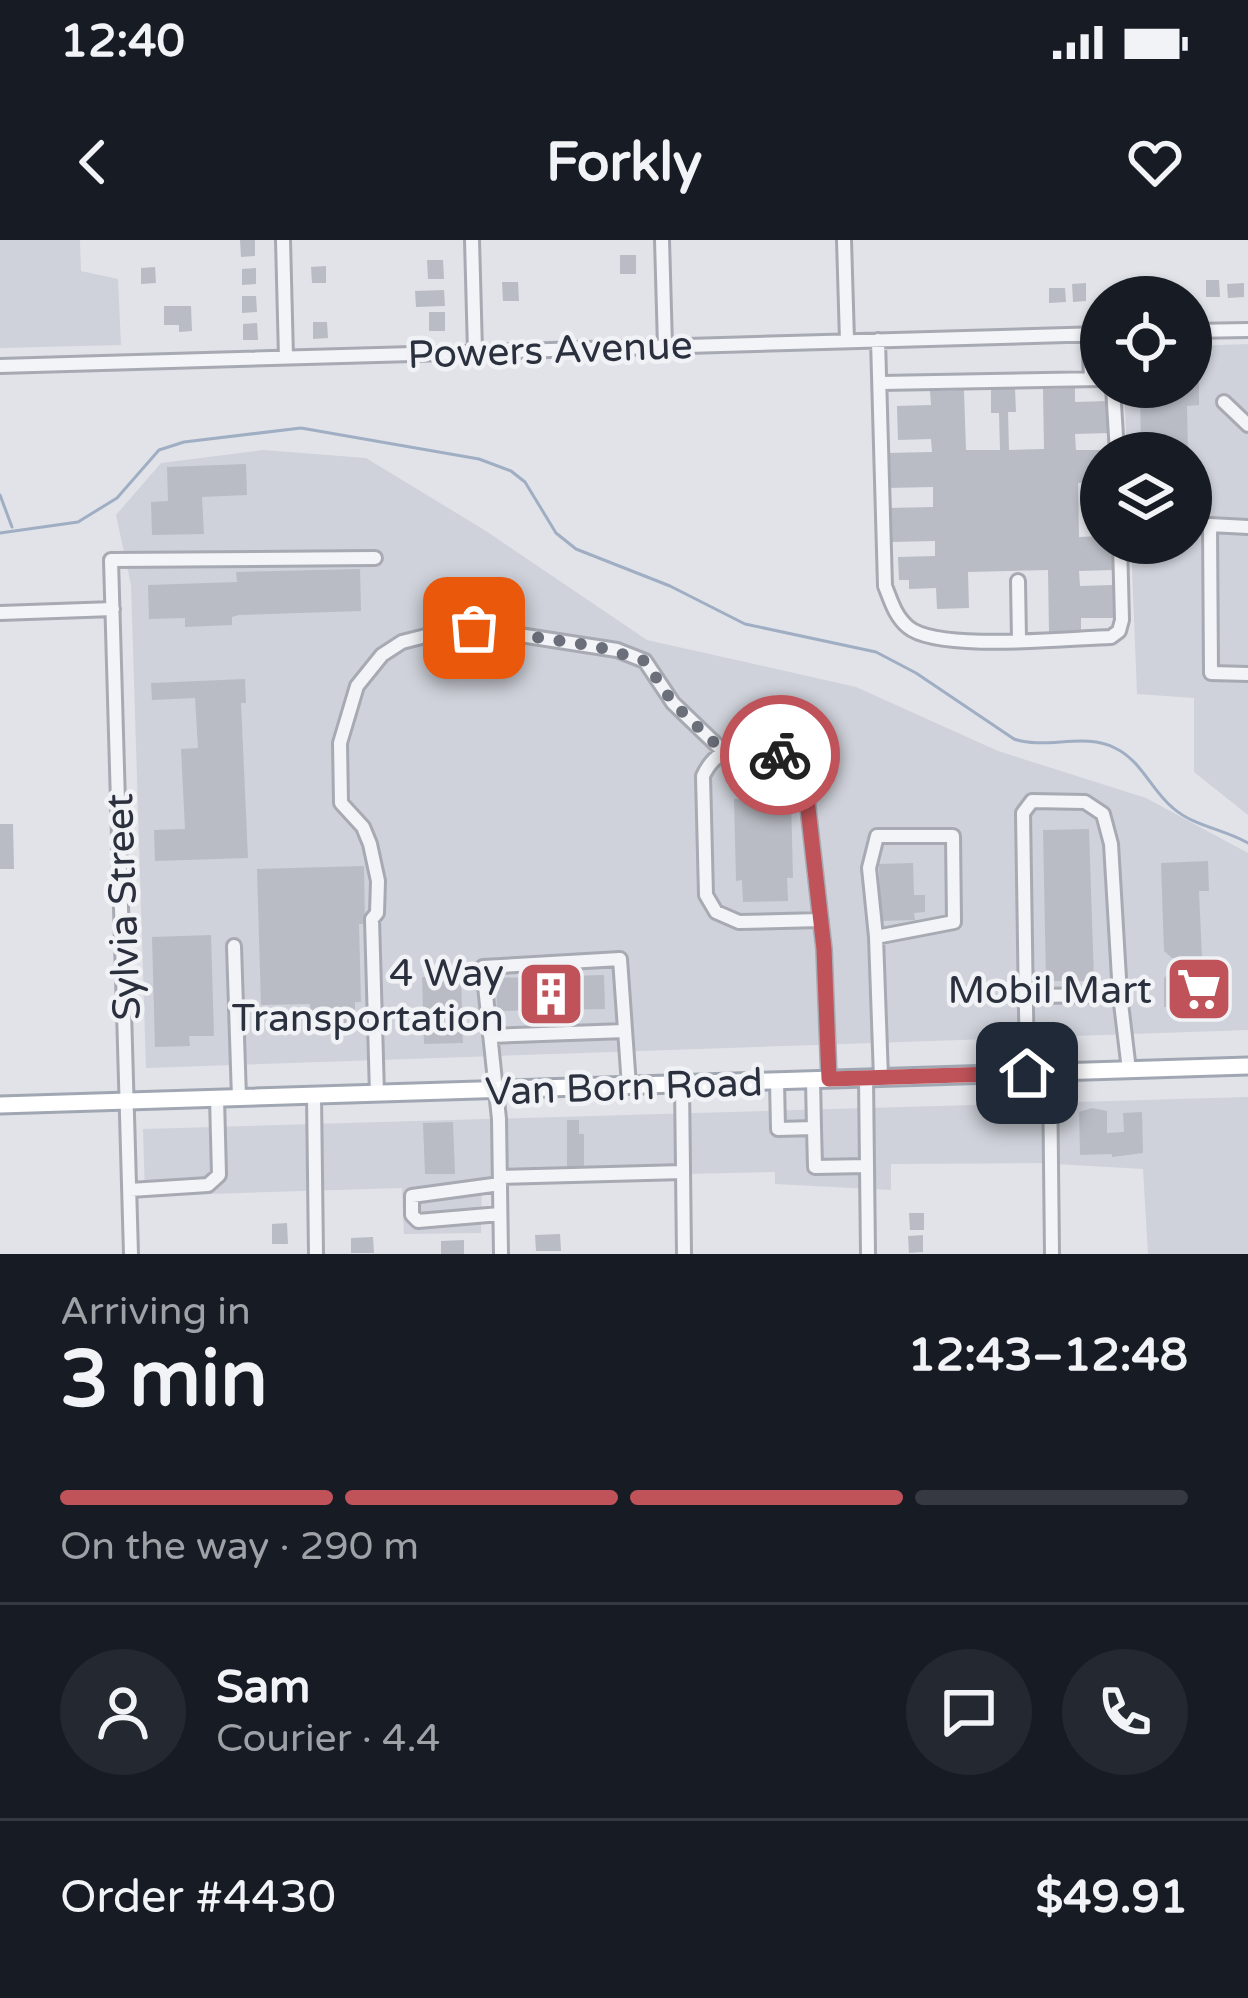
<!DOCTYPE html>
<meta charset="utf-8">
<style>
:root{--surface:#171b24;--page:#242831;--text:#f1f3f6;--muted:#9ea1a6;--line:#363941;--accent:#bf5359}
body{margin:0;font-family:"Varela Round",sans-serif;background:var(--page);color:var(--text);height:100vh;display:flex;flex-direction:column;font-size:45px;white-space:nowrap}
*{box-sizing:border-box;margin:0}
p{font-size:39px;color:var(--muted)}
.icon{flex:none;width:66px;height:66px;fill:none;stroke:currentColor;stroke-width:2;stroke-linecap:round;stroke-linejoin:round}
.map{position:relative;height:1014px;overflow:hidden}
.drawer{display:flex;flex-direction:column;background:var(--surface);flex:1}
.drawer>*{flex:none}
.tools{position:absolute;left:1080px;top:36px;display:grid;gap:24px}
.tools a{display:grid;place-items:center;width:132px;height:132px;border-radius:50%;background:var(--surface);box-shadow:0 3px 9px #0004;font-size:60px}
.pin{position:absolute;display:grid;place-items:center;width:102px;height:102px;color:#fff;margin:-51px;border-radius:24px;box-shadow:0 6px 18px #0006}
.courier{position:absolute;display:grid;place-items:center;width:120px;height:120px;margin:-60px;border:9px solid #bf5359;border-radius:50%;background:#fff;color:#222;box-shadow:0 3px 15px #0007}
.summary em{font-style:normal;font-weight:700}
.summary div{display:flex;flex-direction:column-reverse}
.summary{display:flex;align-items:center;justify-content:space-between;height:204px;padding:0 60px}
h1{font-size:78px;font-weight:700;line-height:90px}
.bar{display:grid;grid-template-columns:repeat(4,1fr);gap:18px 12px;align-content:center;height:144px;padding:0 60px}
.bar i{height:15px;border-radius:9px;background:var(--line)}
.bar .active{background:var(--accent)}
.bar p{grid-column:span 4}
.line{display:flex;align-items:center;gap:30px;padding:0 60px;border-top:3px solid var(--line)}
.line div{flex:1}
.round{display:grid;place-items:center;flex:none;width:126px;height:126px;border-radius:63px;background:var(--page)}
.status{display:flex;justify-content:space-between;align-items:center;height:84px;padding:0 60px;background:var(--surface);direction:ltr}
.status svg{height:33px;fill:currentColor}
header{display:flex;justify-content:space-between;align-items:center;height:156px;padding:0 60px;background:var(--surface);font-size:54px;font-weight:700}
.map>svg:first-child{display:block}
.built{fill:#cfd2da}
.lines{fill:none;stroke-linecap:round;stroke-linejoin:round}
.stream{stroke:#a0aec4;stroke-width:3}
.building{fill:#b9bcc4}
.minor-casing{stroke:#a7aab2;stroke-width:18}
.major-casing{stroke:#a1a7b2;stroke-width:21}
.minor{stroke:#f3f4f7;stroke-width:12}
.major{stroke:#fff;stroke-width:15}
.done{stroke:#6b6f7a;stroke-width:12;stroke-dasharray:0 21.6}
.route{stroke:#bf5359;stroke-width:15}
.labels{text-anchor:middle;stroke-width:9;stroke-linejoin:round;paint-order:stroke}
.street-label{font-size:39px;fill:#2b303e;stroke:#f0f2f6}
.poi-label{font-size:39px;fill:#2b303e;stroke:#f0f2f6;text-anchor:end}
</style>
<div class="status"><b>12:40</b><svg viewBox="0 0 49 12"><path d="M0 12V9h3v3zM5 12V6h3v6zM10 12V3h3v9zM15 12V0h3v12zM26 1h20v11H26zM47 4h2v5h-2z"/></svg></div>
<header><svg class="icon" aria-label="back" viewBox="0 0 24 24"><path d="M15 5l-7 7 7 7"/></svg>Forkly<svg class="icon" aria-label="heart" viewBox="0 0 24 24"><path d="M12 20l-8-8c-3-5 5-10 8-4 3-6 11-1 8 4z"/></svg></header>
<div class="map">
<svg width="1248" height="1014" viewBox="0 0 1248 1014">
<rect width="100%" height="100%" fill="#e1e3e8"/>
<path class="built" d="M0 0H80L81 31 118 39 121 105 0 108Z
M1248 104V575L1194 532V458L1137 454 1131 303H1191V213H1127L1124 147H1191V106Z
M263 210 366 218 486 291 647 400 856 447 998 511 1146 558 1248 613V790L146 828 131 345 116 275 161 223Z
M1248 857V1014H1148L1143 929 1038 923 891 924V950L775 944V932L482 938 481 993 404 994 402 948 145 956 143 889Z"/>
<g class="lines">
<path class="stream" d="M0 255 12 287
M0 293 78 282 117 258 159 210 184 202 301 188 479 219 511 231 525 242 556 293 576 309 670 346 745 384 876 412 916 433 1014 499C1045 510 1085 492 1115 508 1142 521 1151 550 1173 568 1193 586 1224 589 1248 603"/>
</g>
<path class="building" d="M240 0H255V16L241 17Z
M620 15H636V34H620Z
M427 20H443L444 39H428Z
M326 26V43H312L311 27Z
M155 27 156 43 141 44V28Z
M256 28V44L242 45V29Z
M1206 40H1219L1220 57H1206Z
M502 42H518L519 61H503Z
M1086 43V61L1073 62 1072 44Z
M1244 43V57L1228 58 1227 44Z
M1049 48H1065L1066 62 1049 63Z
M444 50 445 66 416 67 415 51Z
M242 56H256L257 72 242 73Z
M164 66H191L192 91 179 92V85H164Z
M429 72H445V91H429Z
M313 82H327L328 98 313 99Z
M257 83 258 100H243V84Z
M1199 131V165L1187 166 1188 213H1141L1140 147H1191V132Z
M1075 148V162L1109 161 1110 193 1075 194 1076 210H1101V242L1078 243 1079 297 1101 296V303H1113L1114 330 1079 331 1080 346 1113 345 1114 378H1081V392L1049 393 1048 330 968 332 969 368 937 369 936 348 909 349V340H899L898 317 935 316V301L890 302 889 268 933 267V247L888 248 887 213 932 212 931 199 898 200 897 166 931 165 930 151 964 150 966 210H1000L999 173H991V149H1015L1016 172H1008L1009 210 1044 209 1043 149Z
M246 224 247 255 202 257 204 294 152 295 151 262 168 261 167 227Z
M360 329 361 371 239 375 232 377V385L185 387V378L149 379 148 345 237 342 236 332Z
M245 439 246 463H241L248 618 155 621 154 590 185 589 181 509 198 508 195 458 152 460 151 443Z
M791 558 793 638H787L788 661 743 662 742 640 736 641 734 559Z
M0 584H13L14 629H0Z
M1089 589 1094 741H1046L1043 590Z
M1208 621 1209 651H1199L1202 718H1172L1164 711 1161 623Z
M913 623 914 655H925V672L914 673 915 680 880 681 879 624Z
M364 626 365 684H359L361 762H355V785L310 786V764L261 765 257 629Z
M211 695 214 796H189L190 806 155 807 152 697Z
M1211 729 1212 766 1164 767V738L1172 730Z
M604 735 605 769 497 771 496 738Z
M461 736 463 803 424 804 422 737Z
M1092 868 1107 871V893L1124 892 1123 873 1142 872 1143 913 1112 917V914L1080 915 1079 872Z
M567 880H579V894H584V925L580 929H567Z
M453 882 455 934H425L423 883Z
M909 973H924V990H910Z
M287 983 288 1004H272V984Z
M560 994 561 1011H536L535 995Z
M923 995V1012L909 1013 908 996Z
M373 997 374 1013H351V998Z
M464 1000V1014H441V1001Z"/>
<g class="lines">
<defs>
<path id="minor" d="M283 0 286 117
M472 0 475 111
M662 0 665 106
M844 0 847 100
M1191 91 1248 90
M1089 94 1091 138
M878 100 885 346C891 361 895 376 908 387 937 412 1069 398 1111 397L1119 391 1122 380 1120 303
M0 126 1101 94
M881 143 1101 139
M1113 147 1117 213
M1224 162 1248 185
M1248 287 1210 285 1211 433 1248 434
M1018 341 1019 399
M0 373 113 369
M821 680 739 682 716 672 706 655 703 536C722 495 758 509 794 518L804 533 824 709 829 839
M876 697 869 628 877 596H953L954 682 876 697 881 838
M234 706 239 858
M1120 755 1129 830
M1026 756 1120 755 1111 604 1103 574 1085 562 1032 561 1023 573 1027 833
M490 796 625 791
M1050 832 1052 1014
M866 838 868 1014
M777 841 778 889 814 888 813 840
M682 844 684 1014
M377 854 372 679 377 673 378 641 370 604 363 587 341 563 340 503 357 446 382 415 402 402 449 390 474 388 617 410 645 421 673 463 723 511
M314 855 316 1014
M814 888 815 927 867 926
M500 937 683 932
M500 944 412 956V975L418 981 500 974
M130 950 208 945 219 935 217 858
M131 1014 111 320 375 318
M501 1014 499 879 483 727 620 719 629 846"/>
<path id="major" d="M0 865 1248 826"/>
</defs>
<use href="#minor" class="minor-casing"/>
<use href="#major" class="major-casing"/>
<use href="#minor" class="minor"/>
<use href="#major" class="major"/>
</g>
<g class="lines">
<path class="done" d="M474 388 595 406 645 421 673 463 723 511 740 508 780 515"/>
<path class="route" d="M780 515 794 518 804 533 824 709 829 839 1027 833"/>
</g>
<defs>
<symbol id="supermarket-square" viewBox="-11 -11 22 22"><rect x="-9" y="-9" width="18" height="18" rx="4" fill="#bf5359" stroke="#f0f2f6"/><path d="M-6-5.5h2.5l.6 2H6L4.5 2H-2.5L-4.4-4H-6ZM-1.5 3.2a1.3 1.3 0 1 0 .1 0ZM3 3.2a1.3 1.3 0 1 0 .1 0Z" fill="#fff"/></symbol>
<symbol id="building-square" viewBox="-11 -11 22 22"><rect x="-9" y="-9" width="18" height="18" rx="4" fill="#bf5359" stroke="#f0f2f6"/><path d="M-4-6H4V6H1V3H-1V6H-4ZM-2.5-4.3h1.7v1.8h-1.7ZM.8-4.3h1.7v1.8H.8ZM-2.5-1h1.7V.8h-1.7ZM.8-1h1.7V.8H.8Z" fill="#fff"/></symbol>
</defs>
<g fill-rule="evenodd">
<use href="#supermarket-square" x="1161" y="711" width="76" height="76"/>
<use href="#building-square" x="513" y="716" width="76" height="76"/>
</g>
<g class="labels">
<g class="street-label">
<text transform="translate(550 109) rotate(-2)" y="14">Powers Avenue</text>
<text transform="translate(122 667) rotate(-92)" y="14">Sylvia Street</text>
<text transform="translate(624 846) rotate(-2)" y="14">Van Born Road</text>
</g>
<g class="poi-label">
<text x="504" y="746">4 Way<tspan x="504" dy="45">Transportation</tspan></text>
<text x="1152" y="763">Mobil Mart</text>
</g>
</g>
</svg>
<div class="tools">
<a><svg class="icon" aria-label="locate" viewBox="0 0 24 24"><circle cx="12" cy="12" r="6"/><path d="M12 2v4M12 18v4M2 12h4M18 12h4"/></svg></a>
<a><svg class="icon" aria-label="layers" viewBox="0 0 24 24"><path d="M12 4l9 5-9 5-9-5zM3 14l9 5 9-5"/></svg></a>
</div>
<div class="pin" style="left:474px;top:388px;background:#ea580c"><svg class="icon" aria-label="bag" viewBox="0 0 24 24"><path d="M5 8h14l-1 12H6zM9 8a3 3 0 0 1 6 0"/></svg></div>
<div class="pin" style="left:1027px;top:833px;background:#1f2937"><svg class="icon" aria-label="home" viewBox="0 0 24 24"><path d="M3 11l9-7 9 7M6 9v11h12V9"/></svg></div>
<div class="courier" style="left:780px;top:515px"><svg class="icon" aria-label="bike" viewBox="0 0 24 24"><circle cx="6" cy="16" r="4"/><circle cx="18" cy="16" r="4"/><path d="M6 16l4-8h5l3 8M10 8l3 8H6M13 5h3"/></svg></div>
</div>
<section class="drawer">
<div class="summary"><div><h1>3 min</h1><p>Arriving in</p></div><em>12:43–12:48</em></div>
<div class="bar"><i class="active"></i><i class="active"></i><i class="active"></i><i></i><p>On the way · 290 m</p></div>
<div class="line" style="height:216px"><a class="round"><svg class="icon" aria-label="person" viewBox="0 0 24 24"><circle cx="12" cy="8" r="4"/><path d="M4 21q1-7 8-7t8 7"/></svg></a><div><b>Sam</b><p>Courier · 4.4</p></div><a class="round"><svg class="icon" aria-label="chat" viewBox="0 0 24 24"><path d="M4 5h16v11H9l-5 4z"/></svg></a><a class="round"><svg class="icon" aria-label="phone" viewBox="0 0 24 24"><path d="M5 4h4l2 5-3 2q2 4 5 5l2-3 5 2v4C11 20 4 13 5 4z"/></svg></a></div>
<div class="line" style="height:156px"><div>Order #4430</div><b>$49.91</b></div>
</section>
